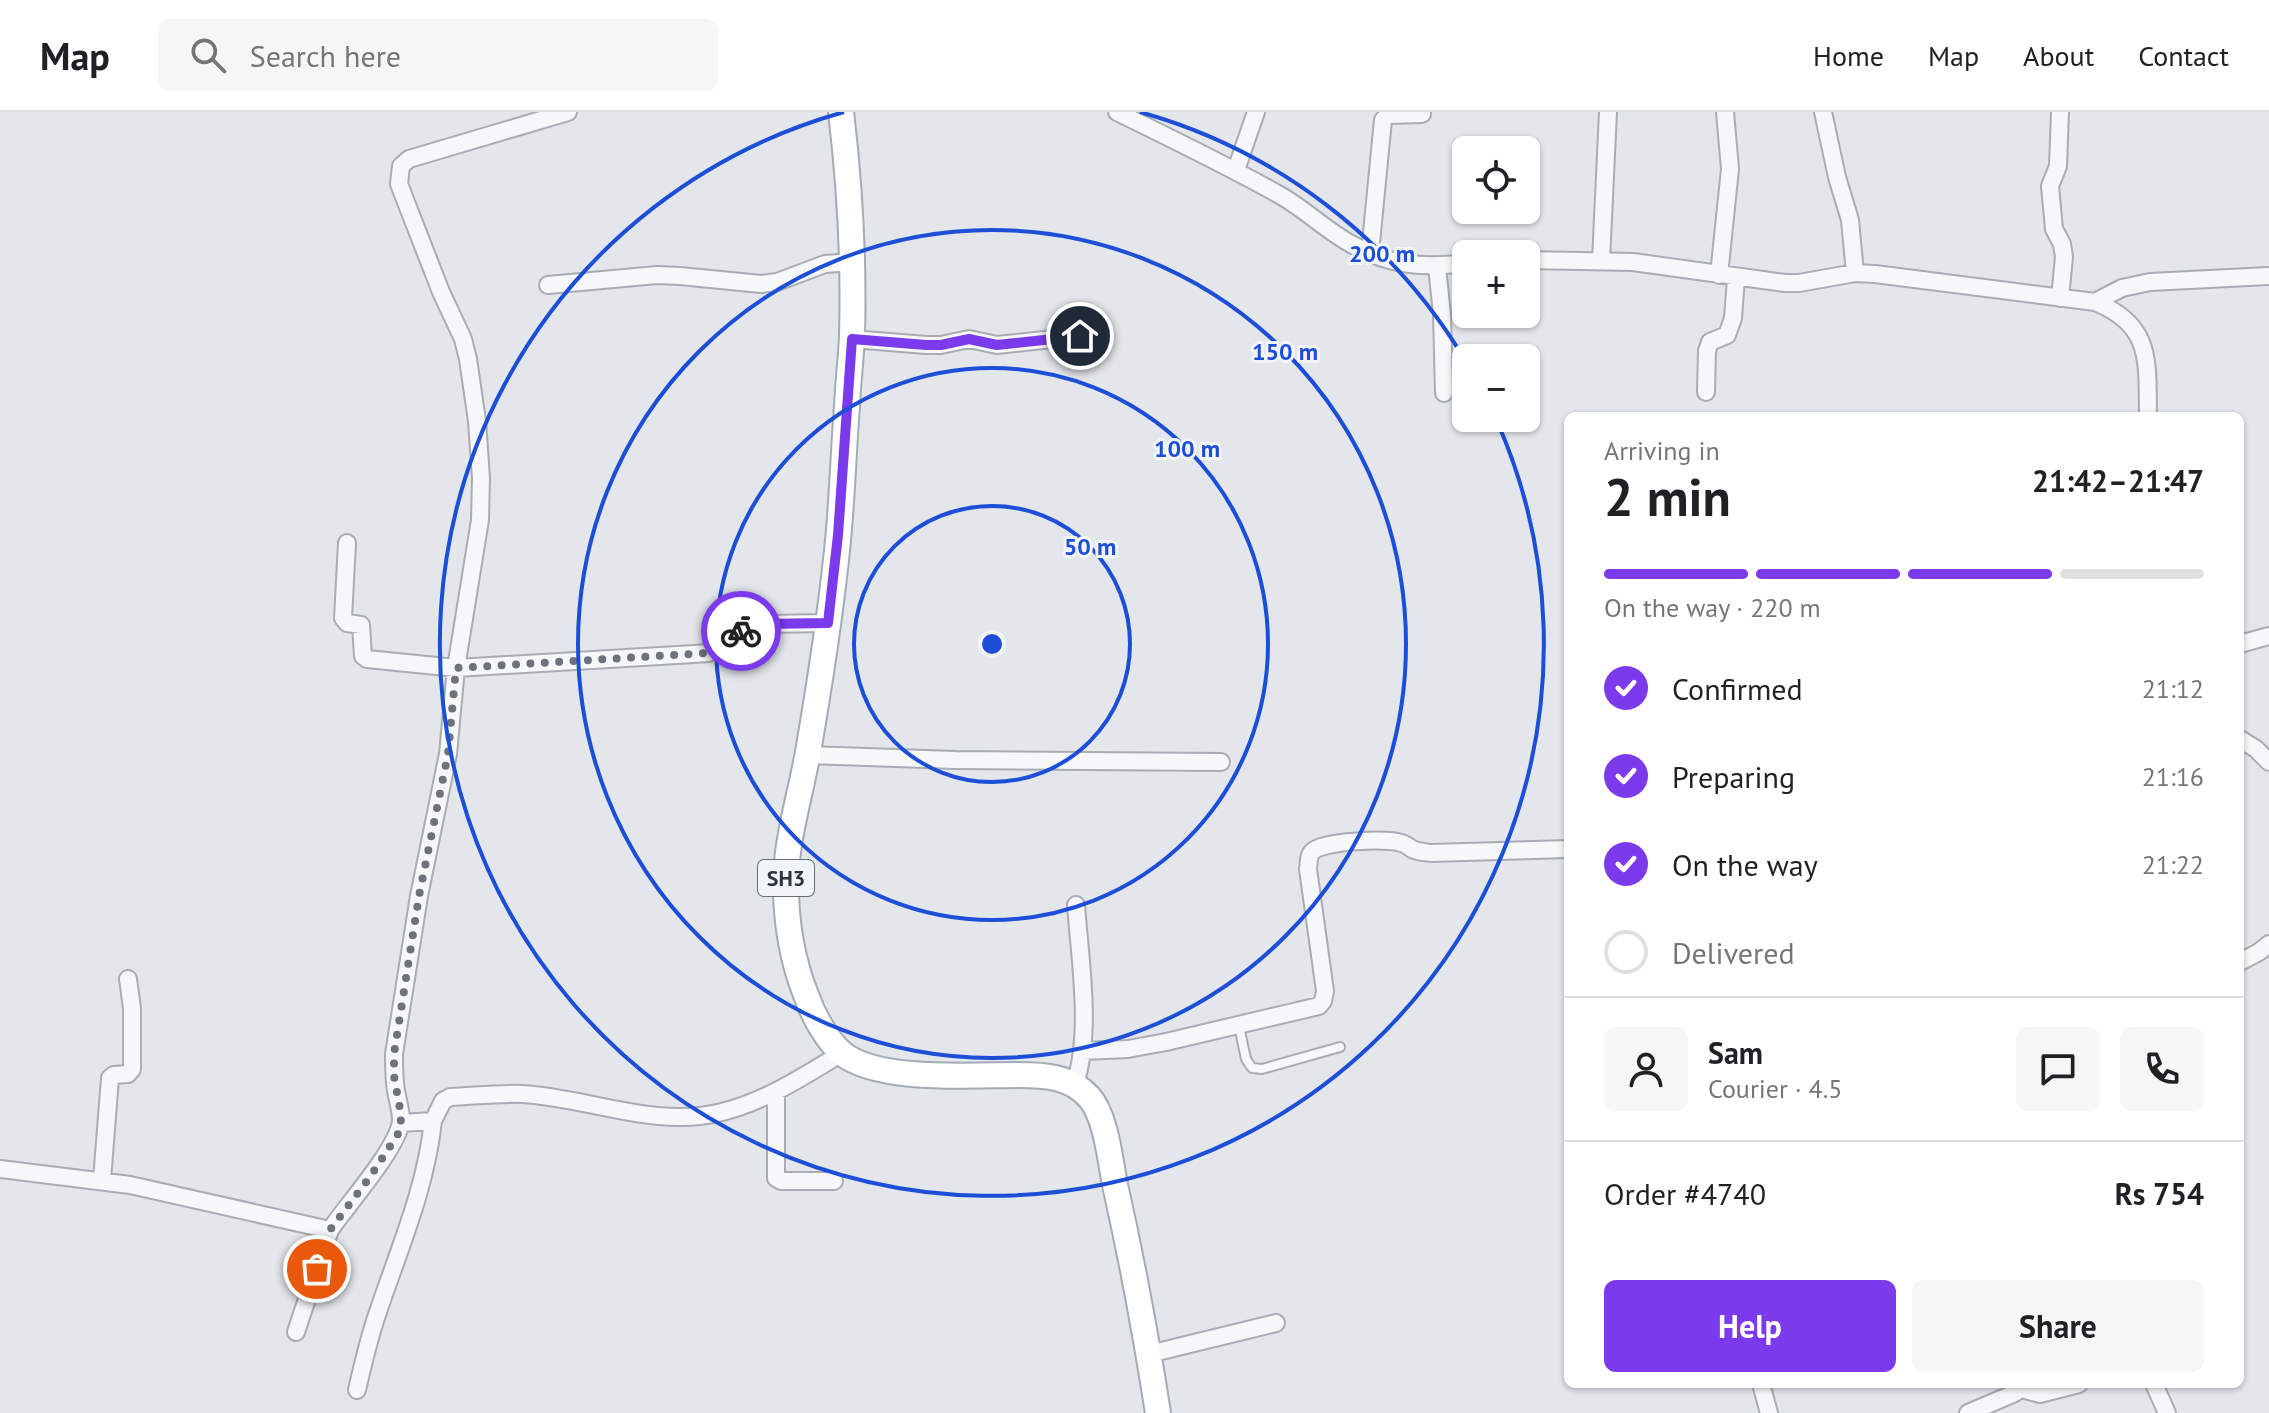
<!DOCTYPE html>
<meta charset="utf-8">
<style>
:root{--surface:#fff;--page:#f6f6f6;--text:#202124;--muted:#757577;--line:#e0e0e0;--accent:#7c3aed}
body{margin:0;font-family:"PT Sans",sans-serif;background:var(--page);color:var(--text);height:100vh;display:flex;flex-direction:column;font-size:30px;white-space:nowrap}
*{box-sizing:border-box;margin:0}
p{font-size:26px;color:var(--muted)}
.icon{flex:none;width:44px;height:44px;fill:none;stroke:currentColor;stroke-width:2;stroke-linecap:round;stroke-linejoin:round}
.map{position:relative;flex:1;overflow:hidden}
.details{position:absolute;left:1564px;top:300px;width:680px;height:976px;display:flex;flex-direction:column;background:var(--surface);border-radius:12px;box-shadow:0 2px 6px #0004}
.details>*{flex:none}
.fabs{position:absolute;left:1452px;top:24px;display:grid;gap:16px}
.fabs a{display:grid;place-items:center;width:88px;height:88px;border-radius:12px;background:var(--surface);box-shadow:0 2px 6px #0004;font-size:40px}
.pin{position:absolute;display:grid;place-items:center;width:68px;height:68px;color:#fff;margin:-34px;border:4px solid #fff;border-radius:50%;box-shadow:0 2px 8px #0007}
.courier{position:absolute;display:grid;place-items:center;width:80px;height:80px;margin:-40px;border:6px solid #7c3aed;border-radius:50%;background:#fff;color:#222;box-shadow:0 2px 10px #0007}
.headline em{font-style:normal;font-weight:800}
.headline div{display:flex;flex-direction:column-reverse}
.headline{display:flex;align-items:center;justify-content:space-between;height:136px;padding:0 40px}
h1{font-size:52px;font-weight:800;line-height:60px}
.bar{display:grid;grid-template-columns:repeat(4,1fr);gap:12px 8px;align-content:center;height:96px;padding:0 40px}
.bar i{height:10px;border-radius:6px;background:var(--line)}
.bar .selected{background:var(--accent)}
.bar p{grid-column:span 4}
.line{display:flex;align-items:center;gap:20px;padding:0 40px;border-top:2px solid var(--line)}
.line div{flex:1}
.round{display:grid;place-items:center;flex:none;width:84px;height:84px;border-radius:12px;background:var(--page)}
ol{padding:0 40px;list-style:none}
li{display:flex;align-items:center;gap:24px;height:88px}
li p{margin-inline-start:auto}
li .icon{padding:8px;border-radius:50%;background:var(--accent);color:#fff;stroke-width:4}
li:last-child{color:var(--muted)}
li i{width:44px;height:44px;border:4px solid var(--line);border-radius:50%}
.cta{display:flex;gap:16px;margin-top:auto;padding:16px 40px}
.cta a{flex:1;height:92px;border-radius:12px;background:var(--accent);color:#fff;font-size:32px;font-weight:800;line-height:92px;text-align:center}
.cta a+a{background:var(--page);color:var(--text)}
header{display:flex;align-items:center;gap:48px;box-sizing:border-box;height:112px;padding:0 40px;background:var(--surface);border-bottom:2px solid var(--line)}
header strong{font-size:38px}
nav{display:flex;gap:44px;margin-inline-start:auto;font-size:28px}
.search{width:560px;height:72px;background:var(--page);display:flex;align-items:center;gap:20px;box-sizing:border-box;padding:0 28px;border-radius:12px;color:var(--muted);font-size:30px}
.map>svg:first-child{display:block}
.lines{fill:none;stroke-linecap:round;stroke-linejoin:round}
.service-casing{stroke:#a8adb4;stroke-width:12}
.minor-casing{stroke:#a8adb4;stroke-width:20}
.primary-casing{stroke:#a3acb4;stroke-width:28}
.service{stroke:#f5f7f8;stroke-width:8}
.minor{stroke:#f5f7f8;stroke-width:16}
.primary{stroke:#fff;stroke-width:24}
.done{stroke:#6c737c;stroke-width:8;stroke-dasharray:0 14.4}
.route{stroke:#7c3aed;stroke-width:10}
.ring{fill:none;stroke:#1d4ed8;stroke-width:4}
.labels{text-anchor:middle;stroke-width:6;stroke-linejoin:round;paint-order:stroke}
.shield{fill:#f2f5f7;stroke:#676f77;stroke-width:2}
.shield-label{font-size:22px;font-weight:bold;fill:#2c3540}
.centre{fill:#1d4ed8;stroke:#f2f5f7;stroke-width:4}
.ring-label{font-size:24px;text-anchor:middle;font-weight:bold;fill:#1d4ed8;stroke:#f2f5f7;stroke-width:6;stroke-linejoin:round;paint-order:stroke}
</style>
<header>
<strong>Map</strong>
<div class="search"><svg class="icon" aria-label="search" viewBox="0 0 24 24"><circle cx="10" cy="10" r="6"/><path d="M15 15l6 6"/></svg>Search here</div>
<nav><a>Home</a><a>Map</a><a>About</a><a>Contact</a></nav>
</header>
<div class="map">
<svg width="2269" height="1301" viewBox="0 0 2269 1301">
<rect width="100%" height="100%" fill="#e3e6ea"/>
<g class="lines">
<defs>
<path id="service" d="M1239 914 1246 947 1252 956 1262 957 1340 935"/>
<path id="minor" d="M1117 0C1170 26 1224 52 1276 81 1303 95 1326 119 1353 133 1390 154 1424 156 1466 151
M1823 0 1837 65 1850 108 1855 161
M1236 58 1256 0
M1370 141 1383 8 1388 3 1422 2
M1526 148 1633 150 1785 171H1799L1855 161 1875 162 2095 190C2153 213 2147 250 2148 304
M1601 149 1608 0
M1437 155 1442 202 1444 281
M1719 163 1730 57 1725 0
M548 173 657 163 680 164 761 172 777 170 825 152 852 150
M2060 186 2064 145 2062 132 2054 117 2050 74 2058 54 2060 0
M2095 190 2122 176 2150 170 2269 164
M852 227 926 233H941L969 227 997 233 1080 224
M1706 280 1707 239 1710 230 1727 223 1733 206 1736 166
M347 431 343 506 347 511 361 513 363 544 367 547 456 556 694 542 708 541 717 537 739 520 757 512 828 511
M2240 532 2269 524
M2240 627 2256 637 2269 650
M807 643 955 648 1221 650
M2240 850 2259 840 2269 832
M1083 939 1128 937 1166 930 1319 894 1323 889 1325 879 1308 757C1309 751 1308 743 1313 739 1324 729 1388 726 1401 731 1406 732 1409 735 1412 737 1418 740 1425 740 1431 741L1568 737
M1075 972C1092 919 1080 849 1076 793
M776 980V1066L781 1069H834
M401 1011 433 1009 443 989 450 985C474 984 499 981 523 982 589 986 656 1017 722 1000 766 989 804 964 842 941
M0 1057 130 1073 330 1118C347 1093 398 1036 401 1009 401 999 398 989 396 979 394 967 394 954 394 942L419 784 448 642 456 556 480 408 481 366 477 309 468 247 463 227 441 180 399 72 401 54 409 47 568 0
M102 1068 110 966 114 963 128 962 132 957V896L128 867
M296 1220 330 1118
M1149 1242 1276 1211
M1761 1272 1769 1301
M2154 1272 2167 1301
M2018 1276 2040 1282 2079 1272
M357 1278C363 1252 369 1225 378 1200 399 1137 426 1076 433 1009
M1968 1301 2015 1281 2020 1272"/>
<path id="primary" d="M841 0C850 75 854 149 852 224 851 247 848 270 847 294 843 345 842 397 836 448 829 512 819 576 808 640 801 680 788 721 786 762 785 803 791 845 806 883 813 903 827 929 843 942 879 970 972 963 1018 963 1044 963 1070 964 1089 985 1106 1004 1110 1047 1115 1073 1132 1148 1146 1224 1158 1301"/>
</defs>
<use href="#service" class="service-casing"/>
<use href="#minor" class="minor-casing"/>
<use href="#primary" class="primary-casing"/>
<use href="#service" class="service"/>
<use href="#minor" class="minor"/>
<use href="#primary" class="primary"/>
</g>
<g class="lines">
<path class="done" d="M317 1157 330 1118 370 1065 398 1022 401 1011 400 997 394 964V942L419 784 448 642 456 556 708 541 717 537 741 519"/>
<path class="route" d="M741 519 757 512 828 511 838 423 852 227 926 233H941L969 227 997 233 1080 224"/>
</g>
<g class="ring">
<circle cx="992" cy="532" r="138"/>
<circle cx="992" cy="532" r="276"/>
<circle cx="992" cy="532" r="414"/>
<path d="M1140 0A552 552 0 0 1 1465 248M1496 307A552 552 0 1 1 844 0"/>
</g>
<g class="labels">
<rect class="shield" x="758" y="748" width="56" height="36" rx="6"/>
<g class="shield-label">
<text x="786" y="774">SH3</text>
</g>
</g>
<circle cx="992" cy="532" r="12" class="centre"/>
<g class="ring-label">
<text x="1382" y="150">200 m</text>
<text x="1285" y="248">150 m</text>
<text x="1187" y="345">100 m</text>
<text x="1090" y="443">50 m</text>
</g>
</svg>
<div class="fabs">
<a><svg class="icon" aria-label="locate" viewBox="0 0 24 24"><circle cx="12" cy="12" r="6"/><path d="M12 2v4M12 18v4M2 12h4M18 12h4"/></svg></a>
<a>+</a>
<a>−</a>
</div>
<div class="pin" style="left:317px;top:1157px;background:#ea580c"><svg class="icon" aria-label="bag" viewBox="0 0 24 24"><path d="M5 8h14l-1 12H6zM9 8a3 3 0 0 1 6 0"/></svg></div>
<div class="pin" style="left:1080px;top:224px;background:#1f2937"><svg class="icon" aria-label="home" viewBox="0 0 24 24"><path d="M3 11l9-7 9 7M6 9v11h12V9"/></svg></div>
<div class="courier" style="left:741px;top:519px"><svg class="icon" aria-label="bike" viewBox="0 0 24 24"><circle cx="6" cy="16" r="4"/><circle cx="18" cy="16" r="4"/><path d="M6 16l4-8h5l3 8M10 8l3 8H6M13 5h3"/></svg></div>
<section class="details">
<div class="headline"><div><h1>2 min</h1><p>Arriving in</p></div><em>21:42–21:47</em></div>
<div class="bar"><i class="selected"></i><i class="selected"></i><i class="selected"></i><i></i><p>On the way · 220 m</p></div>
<ol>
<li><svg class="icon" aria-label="check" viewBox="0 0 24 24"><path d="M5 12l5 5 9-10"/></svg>Confirmed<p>21:12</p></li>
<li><svg class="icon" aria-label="check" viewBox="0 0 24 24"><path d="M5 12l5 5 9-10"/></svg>Preparing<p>21:16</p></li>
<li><svg class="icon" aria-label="check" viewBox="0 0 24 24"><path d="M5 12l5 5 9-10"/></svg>On the way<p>21:22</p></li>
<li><i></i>Delivered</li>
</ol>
<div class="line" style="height:144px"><a class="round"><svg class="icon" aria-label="person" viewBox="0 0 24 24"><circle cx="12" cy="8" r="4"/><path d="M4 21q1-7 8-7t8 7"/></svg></a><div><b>Sam</b><p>Courier · 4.5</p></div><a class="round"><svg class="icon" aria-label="chat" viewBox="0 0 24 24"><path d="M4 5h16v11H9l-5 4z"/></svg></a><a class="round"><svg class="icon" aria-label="phone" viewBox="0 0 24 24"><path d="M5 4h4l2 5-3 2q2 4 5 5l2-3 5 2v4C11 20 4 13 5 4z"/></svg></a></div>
<div class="line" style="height:104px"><div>Order #4740</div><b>Rs 754</b></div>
<div class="cta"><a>Help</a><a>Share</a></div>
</section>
</div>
